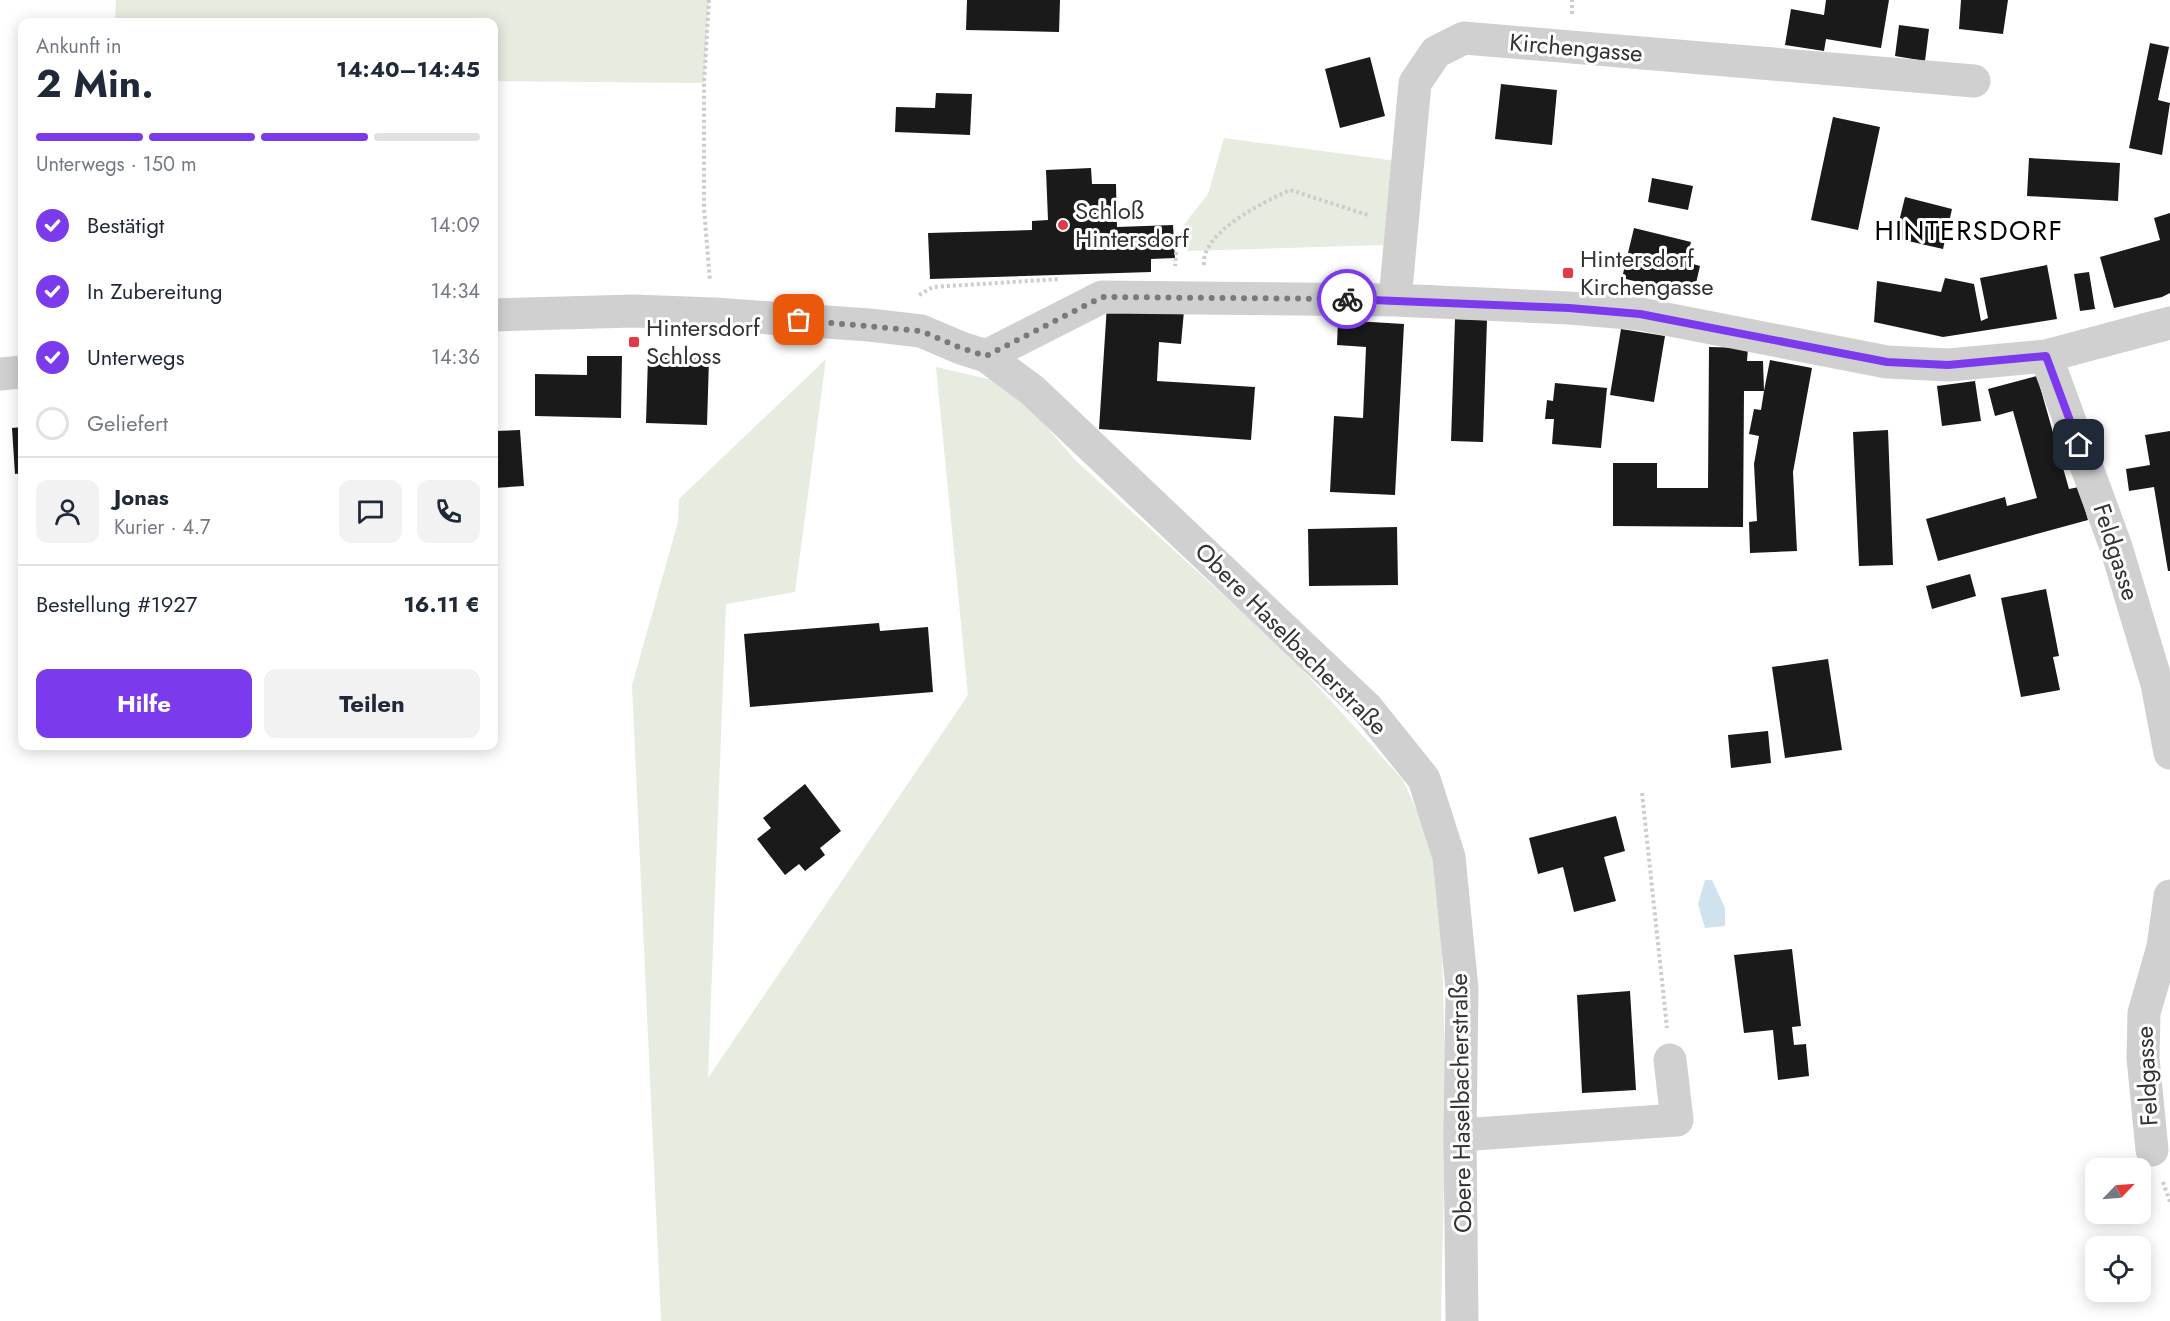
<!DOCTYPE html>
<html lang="de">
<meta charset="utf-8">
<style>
:root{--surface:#fff;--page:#f2f2f3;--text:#1f2937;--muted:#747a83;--line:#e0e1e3;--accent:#7c3aed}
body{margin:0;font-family:Jost,sans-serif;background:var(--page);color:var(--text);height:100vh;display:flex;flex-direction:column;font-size:22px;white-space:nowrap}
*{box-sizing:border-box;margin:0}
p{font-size:20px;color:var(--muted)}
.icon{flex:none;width:33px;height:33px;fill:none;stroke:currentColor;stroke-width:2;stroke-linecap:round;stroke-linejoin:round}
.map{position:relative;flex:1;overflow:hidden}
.sheet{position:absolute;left:18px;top:18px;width:480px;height:732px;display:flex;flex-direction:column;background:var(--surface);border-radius:12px;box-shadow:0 3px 15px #0003}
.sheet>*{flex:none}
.needle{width:39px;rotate:65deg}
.tools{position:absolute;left:2085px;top:1158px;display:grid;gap:12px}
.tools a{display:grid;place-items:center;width:66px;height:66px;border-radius:12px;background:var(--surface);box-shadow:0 3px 15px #0003;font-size:30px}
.pin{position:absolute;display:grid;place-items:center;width:51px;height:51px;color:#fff;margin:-26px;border-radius:12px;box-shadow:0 3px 9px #0006}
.courier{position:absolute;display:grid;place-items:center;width:60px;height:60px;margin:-30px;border:4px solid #7c3aed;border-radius:50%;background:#fff;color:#222;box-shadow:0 2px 8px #0007}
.overview em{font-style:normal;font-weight:700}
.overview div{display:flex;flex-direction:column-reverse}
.overview{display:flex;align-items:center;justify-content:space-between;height:102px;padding:0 18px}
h1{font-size:39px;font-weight:700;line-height:45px}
.bar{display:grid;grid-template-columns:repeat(4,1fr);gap:9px 6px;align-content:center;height:72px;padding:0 18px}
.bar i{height:8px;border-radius:4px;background:var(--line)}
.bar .selected{background:var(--accent)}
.bar p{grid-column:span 4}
.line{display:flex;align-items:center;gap:15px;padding:0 18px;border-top:2px solid var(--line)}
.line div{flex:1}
.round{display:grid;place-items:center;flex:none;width:63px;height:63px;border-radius:12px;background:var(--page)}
ol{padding:0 18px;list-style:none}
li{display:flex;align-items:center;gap:18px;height:66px}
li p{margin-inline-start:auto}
li .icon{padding:6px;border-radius:50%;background:var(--accent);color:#fff;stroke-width:4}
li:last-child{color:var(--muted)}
li i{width:33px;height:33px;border:3px solid var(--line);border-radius:50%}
.button{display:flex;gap:12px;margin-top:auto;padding:12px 18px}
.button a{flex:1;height:69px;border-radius:12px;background:var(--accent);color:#fff;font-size:24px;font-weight:700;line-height:69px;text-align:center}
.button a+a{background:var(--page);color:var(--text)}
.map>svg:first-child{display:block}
.green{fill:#e6ecdf}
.water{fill:#cfe2ee}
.building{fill:#1a1a1a}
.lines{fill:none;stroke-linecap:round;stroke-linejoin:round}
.path{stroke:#cdcdcd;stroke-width:4;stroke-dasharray:3 3;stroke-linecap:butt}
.minor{stroke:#d0d0d0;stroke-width:33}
.done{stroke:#7a7a7a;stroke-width:6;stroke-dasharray:0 10.8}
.route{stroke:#7c3aed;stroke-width:8}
.poi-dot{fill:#e63946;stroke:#fff;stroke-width:2}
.labels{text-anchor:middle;stroke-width:6;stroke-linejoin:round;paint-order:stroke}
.street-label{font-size:24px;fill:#333;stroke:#fff}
.poi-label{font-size:24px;fill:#333;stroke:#fff;text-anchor:start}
.quarter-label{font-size:27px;letter-spacing:1.5px;fill:#000;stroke:#fff}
</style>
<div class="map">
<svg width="2170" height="1321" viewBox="0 0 2170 1321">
<rect width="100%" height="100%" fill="#fff"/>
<path class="green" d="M116 0H709L704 83 494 81V22H115Z
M1224 138 1397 161 1385 245 1187 251 1183 226 1208 194Z
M826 359 795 592 726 604 708 1078 968 695 936 367 1010 384 1074 459 1290 656 1403 780 1434 848 1441 919 1446 1084 1441 1321H661L632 685 678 522 679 499Z"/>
<path class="water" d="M1705 880H1712L1725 908V926L1705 928 1698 904Z"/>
<path class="building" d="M967 0H1060L1059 32 966 30Z
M1826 0H1889L1881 48 1826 39 1824 51 1785 45 1791 9 1824 15Z
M1961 0H2008L2003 34 1959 29Z
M1899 25 1929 29 1925 61 1895 56Z
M2150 43 2169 47 2158 100 2170 103 2162 155 2129 148Z
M1370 57 1385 116 1340 128 1325 69Z
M1501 84 1557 90 1552 145 1495 139Z
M936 93 972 94 970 135 895 132 896 107 935 108Z
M1833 117 1880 127 1858 230 1811 220Z
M2029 158 2120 163 2118 201 2027 196Z
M1091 168 1092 184H1116L1117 227 1173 225 1175 258 1151 259V272L930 279 928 233 1032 230V221L1048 220 1046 170Z
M1652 178 1693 186 1688 210 1648 202Z
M1905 197 1952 209 1943 249 1895 238Z
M2170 213V293L2162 297 2114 308 2100 257 2160 240 2154 218Z
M1634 228 1691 242 1686 262 1700 266 1693 296 1622 278Z
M2047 265 2057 319 1943 337 1874 322 1877 281 1941 292 1945 278 1974 284 1981 321 1988 318 1980 278Z
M2089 272 2095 309 2080 311 2074 274Z
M1107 305 1184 311 1181 344 1159 342 1157 381 1255 387 1251 440 1099 429Z
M1455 319 1487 320 1483 442 1451 441Z
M1338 320 1404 324 1395 495 1330 492 1334 416 1363 418 1366 347 1337 345Z
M1621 329 1665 336 1654 402 1610 395Z
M1709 347 1748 348 1747 361H1763L1764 391 1770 360 1812 368 1793 472 1797 551 1750 553 1749 522 1757 521 1754 464 1759 436 1749 434 1754 409 1761 410 1764 391H1744L1743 527 1613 526V463H1657V488H1708Z
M587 356H622L621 418 535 416V374L587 375Z
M648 357 709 359 707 425 646 423Z
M2037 376 2069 489 2079 487 2088 520 1938 561 1926 519 2005 497 2007 506 2037 498 2013 411 1995 416 1988 389Z
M1975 381 1981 421 1942 426 1937 386Z
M1555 383 1607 388 1601 448 1552 444 1554 419H1545L1547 400 1553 401Z
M22 427V473L15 474 12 428Z
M520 430 524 486 494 488V431Z
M1888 430 1893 565 1859 566 1853 432Z
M2170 431V571H2168L2154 487 2129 491 2126 469 2150 465 2145 435Z
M1397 527 1398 585 1309 586 1308 529Z
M1970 574 1976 596 1932 609 1926 586Z
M2046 589 2059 656 2053 657 2060 690 2021 697 2001 598Z
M879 623 880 631 928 627 933 692 750 707 744 634Z
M1828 659 1842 750 1785 758 1772 667Z
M1768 731 1771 763 1731 768 1728 735Z
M805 784 841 831 820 848 825 855 805 871 799 864 785 875 757 839 771 828 763 818Z
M1616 816 1625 851 1604 857 1616 901 1574 912 1563 867 1538 874 1529 838Z
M1792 949 1801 1026 1792 1027 1794 1045 1806 1044 1809 1076 1778 1080 1773 1030 1744 1033 1734 955Z
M1630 991 1636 1090 1582 1093 1577 995Z"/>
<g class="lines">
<path class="path" d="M709 0 704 83V208L710 281
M1572 14V0
M1174 243H1177L1175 266
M1204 265C1201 232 1264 202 1290 190L1368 215
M919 295 933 287 1060 279
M1642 793 1667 1028
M2163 1182 2170 1202"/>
<path class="minor" d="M1395 300 1415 83 1436 52 1464 38 1974 81
M494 315 634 311 714 314 869 325 921 331 961 348 986 356 1032 390 1367 708 1424 779 1449 857 1462 989 1460 1135 1462 1321
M986 356 1102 297 1395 300 1569 308 1640 314 1887 362 1949 365 2046 356 2170 323
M2046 356 2116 547 2157 684 2170 753
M0 374 22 372
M1460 1135 1677 1120 1670 1060
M2152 1150 2143 1058 2144 1013 2163 947 2170 896"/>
</g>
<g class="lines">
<path class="done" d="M799 320 921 331 961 348 986 356 1102 297 1347 299"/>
<path class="route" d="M1347 299 1569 308 1640 314 1887 362 1948 365 2046 356 2079 445"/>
</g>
<g class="poi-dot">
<circle cx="1063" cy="225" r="6"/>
<rect x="1562" y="267" width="12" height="12" rx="3"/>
<rect x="628" y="336" width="12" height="12" rx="3"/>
</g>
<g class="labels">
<g class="street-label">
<text transform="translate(1576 48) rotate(5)" y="8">Kirchengasse</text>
<text transform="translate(2116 552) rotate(72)" y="8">Feldgasse</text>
<text transform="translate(1291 639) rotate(45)" y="8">Obere Haselbacherstraße</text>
<text transform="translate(2147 1076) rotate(-93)" y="8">Feldgasse</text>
<text transform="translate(1461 1103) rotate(-91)" y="8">Obere Haselbacherstraße</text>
</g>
<g class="poi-label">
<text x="1075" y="219">Schloß<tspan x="1075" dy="28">Hintersdorf</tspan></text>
<text x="1580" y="267">Hintersdorf<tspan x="1580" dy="28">Kirchengasse</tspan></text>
<text x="646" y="336">Hintersdorf<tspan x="646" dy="28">Schloss</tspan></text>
</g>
<g class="quarter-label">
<text x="1969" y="240">HINTERSDORF</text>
</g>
</g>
</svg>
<div class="tools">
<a><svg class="needle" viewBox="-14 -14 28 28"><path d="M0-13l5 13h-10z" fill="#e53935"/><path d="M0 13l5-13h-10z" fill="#747a83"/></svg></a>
<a><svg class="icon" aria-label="locate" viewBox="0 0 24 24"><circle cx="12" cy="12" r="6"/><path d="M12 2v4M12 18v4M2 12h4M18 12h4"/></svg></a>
</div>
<div class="pin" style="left:799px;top:320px;background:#ea580c"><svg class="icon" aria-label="bag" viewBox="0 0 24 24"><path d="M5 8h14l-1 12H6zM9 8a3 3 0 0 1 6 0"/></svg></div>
<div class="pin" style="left:2079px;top:445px;background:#1f2937"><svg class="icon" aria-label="home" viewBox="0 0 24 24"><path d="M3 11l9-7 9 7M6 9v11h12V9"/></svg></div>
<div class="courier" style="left:1347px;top:299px"><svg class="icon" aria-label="bike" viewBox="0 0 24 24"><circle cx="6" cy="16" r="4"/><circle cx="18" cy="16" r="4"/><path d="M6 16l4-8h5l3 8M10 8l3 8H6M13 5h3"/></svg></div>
<section class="sheet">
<div class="overview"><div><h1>2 Min.</h1><p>Ankunft in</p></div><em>14:40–14:45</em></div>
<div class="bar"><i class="selected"></i><i class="selected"></i><i class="selected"></i><i></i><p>Unterwegs · 150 m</p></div>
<ol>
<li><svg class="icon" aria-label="check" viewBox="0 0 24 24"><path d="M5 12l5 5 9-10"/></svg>Bestätigt<p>14:09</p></li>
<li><svg class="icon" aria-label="check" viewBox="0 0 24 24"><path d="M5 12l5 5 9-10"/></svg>In Zubereitung<p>14:34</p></li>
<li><svg class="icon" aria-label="check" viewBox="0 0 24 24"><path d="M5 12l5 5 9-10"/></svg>Unterwegs<p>14:36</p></li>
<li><i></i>Geliefert</li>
</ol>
<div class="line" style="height:108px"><a class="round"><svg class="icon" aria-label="person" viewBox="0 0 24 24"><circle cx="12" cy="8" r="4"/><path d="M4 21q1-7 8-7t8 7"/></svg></a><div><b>Jonas</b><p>Kurier · 4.7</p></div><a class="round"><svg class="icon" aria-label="chat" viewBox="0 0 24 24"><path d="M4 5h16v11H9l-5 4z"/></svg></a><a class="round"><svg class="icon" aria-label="phone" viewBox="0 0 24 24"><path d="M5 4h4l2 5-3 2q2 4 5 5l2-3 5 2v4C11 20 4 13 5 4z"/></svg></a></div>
<div class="line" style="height:78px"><div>Bestellung #1927</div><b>16.11 €</b></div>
<div class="button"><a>Hilfe</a><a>Teilen</a></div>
</section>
</div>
